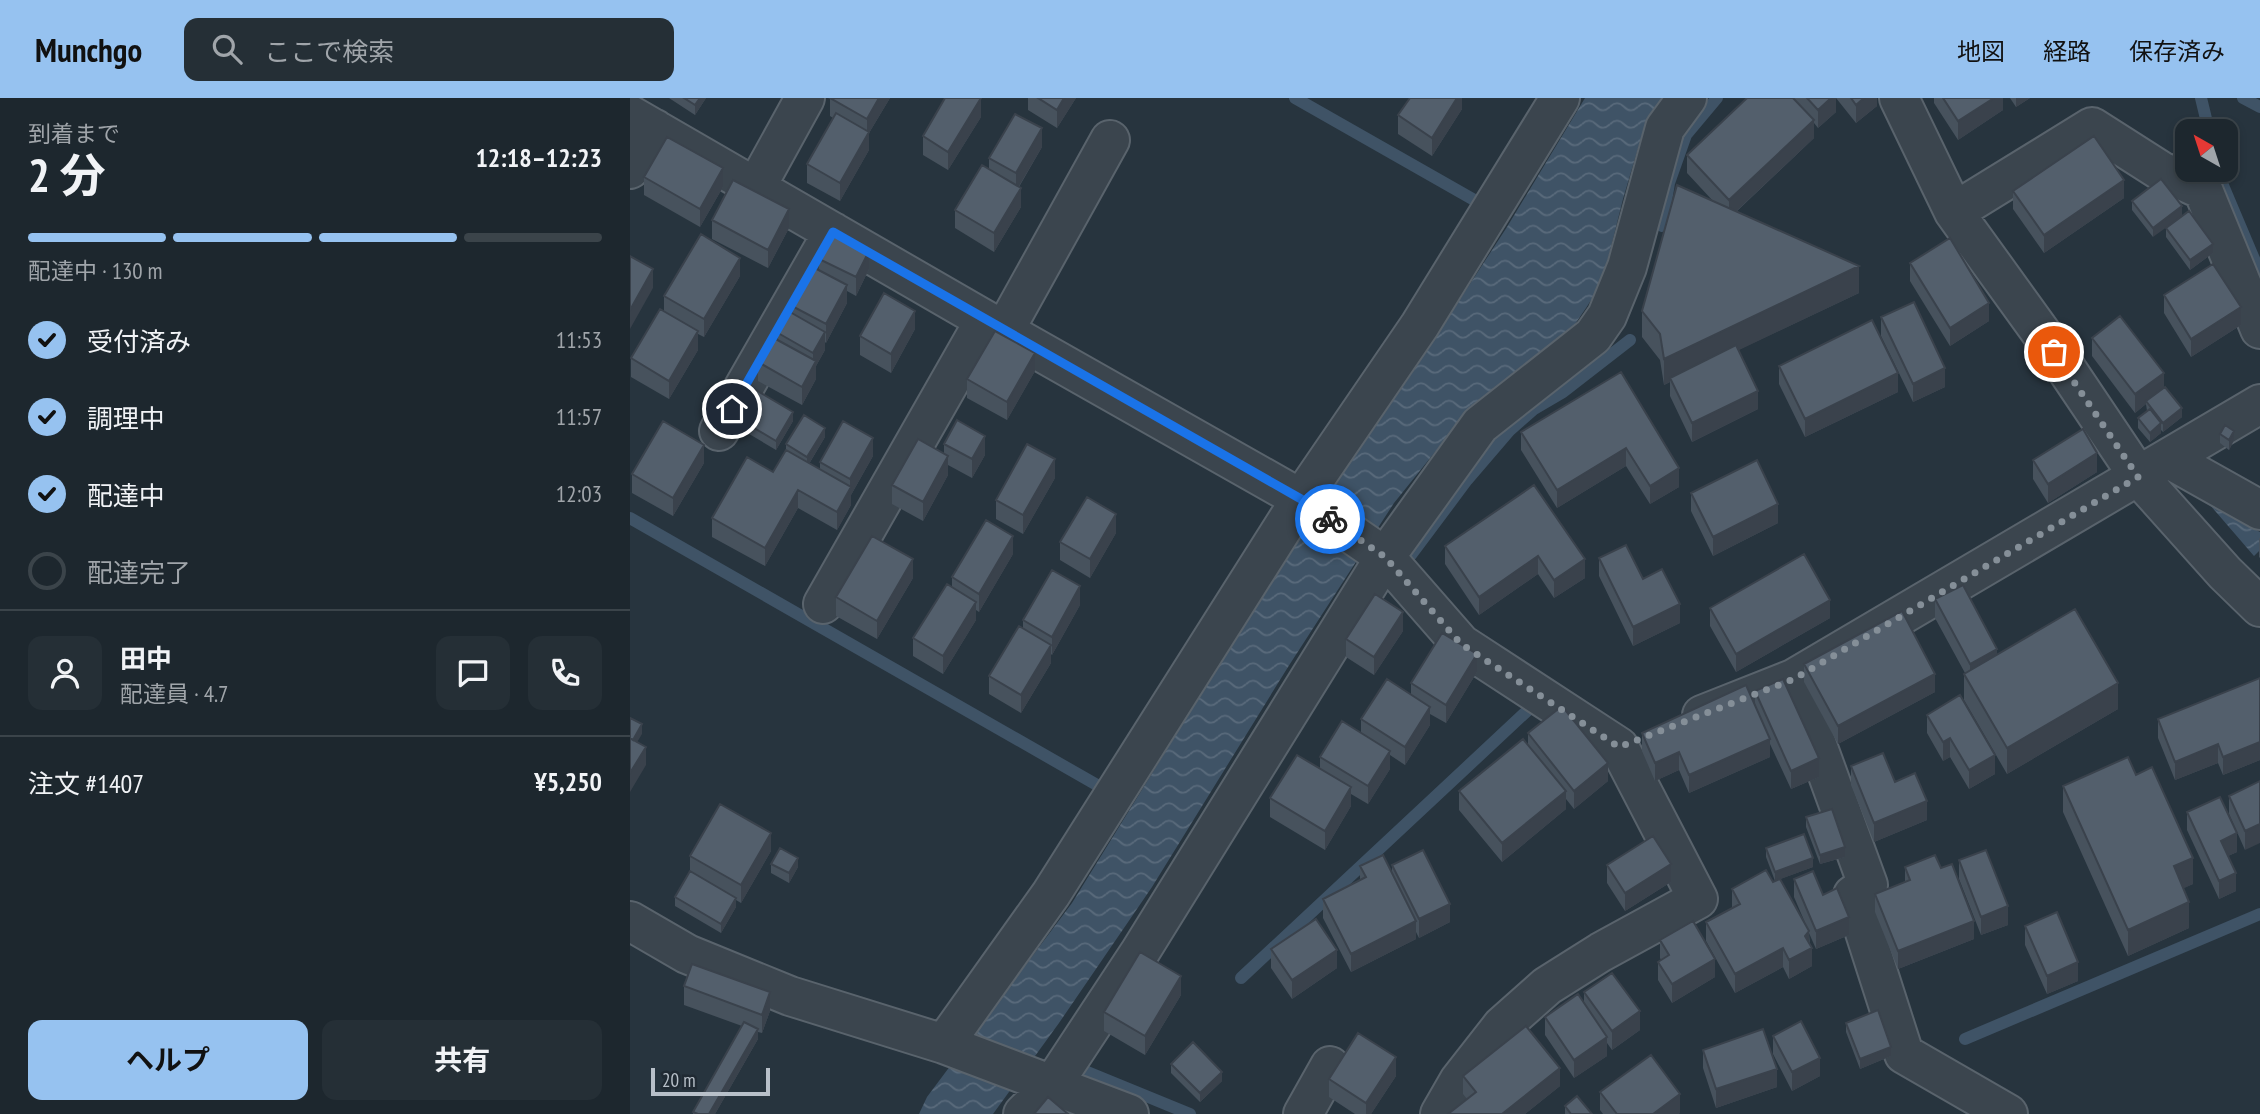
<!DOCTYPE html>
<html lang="ja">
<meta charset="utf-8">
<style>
:root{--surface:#1d272e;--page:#252f36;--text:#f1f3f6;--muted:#a0a5aa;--line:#3b444a;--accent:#96c2f0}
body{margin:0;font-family:"PT Sans Narrow","Noto Sans JP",sans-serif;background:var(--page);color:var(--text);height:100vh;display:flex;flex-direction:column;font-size:26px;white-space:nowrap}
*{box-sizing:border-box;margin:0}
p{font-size:23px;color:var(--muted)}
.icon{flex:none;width:38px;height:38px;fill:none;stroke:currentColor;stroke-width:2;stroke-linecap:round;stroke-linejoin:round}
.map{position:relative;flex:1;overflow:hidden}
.sheet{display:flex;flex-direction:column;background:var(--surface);width:630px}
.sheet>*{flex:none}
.needle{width:46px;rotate:321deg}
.controls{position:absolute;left:1545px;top:21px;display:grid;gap:14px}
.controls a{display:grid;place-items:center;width:63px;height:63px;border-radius:14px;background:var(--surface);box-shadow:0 4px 10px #0003,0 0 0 2px var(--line);font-size:35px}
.scale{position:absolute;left:21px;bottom:18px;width:119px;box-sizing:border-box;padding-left:7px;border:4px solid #b8c0c9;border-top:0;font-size:19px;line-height:24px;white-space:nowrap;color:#b8c0c9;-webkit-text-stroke:5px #202a33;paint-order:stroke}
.pin{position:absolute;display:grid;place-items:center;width:60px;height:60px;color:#fff;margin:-30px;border:4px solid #fff;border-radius:50%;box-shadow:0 2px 7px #0007}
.courier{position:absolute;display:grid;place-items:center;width:70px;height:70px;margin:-35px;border:5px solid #1a73e8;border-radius:50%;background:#fff;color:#222;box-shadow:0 2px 9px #0007}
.summary em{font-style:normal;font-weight:700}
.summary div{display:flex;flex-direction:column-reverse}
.summary{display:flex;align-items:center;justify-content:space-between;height:119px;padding:0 28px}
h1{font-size:46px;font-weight:700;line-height:52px}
.bar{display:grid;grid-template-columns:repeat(4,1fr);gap:10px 7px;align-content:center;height:84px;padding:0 28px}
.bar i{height:9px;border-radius:5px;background:var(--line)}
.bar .current{background:var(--accent)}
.bar p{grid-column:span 4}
.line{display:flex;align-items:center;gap:18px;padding:0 28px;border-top:2px solid var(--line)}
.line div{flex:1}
.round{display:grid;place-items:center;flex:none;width:74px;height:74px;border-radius:14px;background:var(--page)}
ol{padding:0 28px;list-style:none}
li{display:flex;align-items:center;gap:21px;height:77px}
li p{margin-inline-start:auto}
li .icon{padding:7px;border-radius:50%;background:var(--accent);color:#111;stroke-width:4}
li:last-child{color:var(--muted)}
li i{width:38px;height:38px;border:4px solid var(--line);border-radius:50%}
.primary-button{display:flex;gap:14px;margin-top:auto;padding:14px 28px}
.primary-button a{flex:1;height:80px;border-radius:14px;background:var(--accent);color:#111;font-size:28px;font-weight:700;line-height:80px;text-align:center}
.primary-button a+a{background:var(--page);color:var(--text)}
header{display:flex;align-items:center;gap:42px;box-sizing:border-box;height:98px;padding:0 35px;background:var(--accent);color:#111}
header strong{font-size:33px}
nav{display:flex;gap:38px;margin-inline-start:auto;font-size:24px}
.search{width:490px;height:63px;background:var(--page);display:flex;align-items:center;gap:18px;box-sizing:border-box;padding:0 24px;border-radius:14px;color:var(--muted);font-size:26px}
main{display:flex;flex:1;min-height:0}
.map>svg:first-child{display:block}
.water{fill:url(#water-waves)}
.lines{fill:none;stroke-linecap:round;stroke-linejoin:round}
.stream{stroke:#3f5366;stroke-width:12}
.minor-casing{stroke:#59636c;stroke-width:42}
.minor{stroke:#3b454e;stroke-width:38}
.wall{fill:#47525d}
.shaded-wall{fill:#3a424c}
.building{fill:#535f6c;stroke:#3a424c;stroke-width:2}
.done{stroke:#858f98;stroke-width:7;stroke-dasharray:0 12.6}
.route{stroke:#1a73e8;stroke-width:9}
</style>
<header>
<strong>Munchgo</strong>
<div class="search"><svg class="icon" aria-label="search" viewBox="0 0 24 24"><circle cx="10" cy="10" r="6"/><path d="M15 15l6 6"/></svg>ここで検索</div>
<nav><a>地図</a><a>経路</a><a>保存済み</a></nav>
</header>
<main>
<section class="sheet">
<div class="summary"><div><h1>2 分</h1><p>到着まで</p></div><em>12:18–12:23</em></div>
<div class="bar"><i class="current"></i><i class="current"></i><i class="current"></i><i></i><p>配達中 · 130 m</p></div>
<ol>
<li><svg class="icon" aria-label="check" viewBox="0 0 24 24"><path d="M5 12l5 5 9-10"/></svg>受付済み<p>11:53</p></li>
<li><svg class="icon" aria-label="check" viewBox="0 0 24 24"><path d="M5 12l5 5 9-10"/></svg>調理中<p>11:57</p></li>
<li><svg class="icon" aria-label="check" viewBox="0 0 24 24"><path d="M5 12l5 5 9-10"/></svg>配達中<p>12:03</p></li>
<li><i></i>配達完了</li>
</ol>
<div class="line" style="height:126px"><a class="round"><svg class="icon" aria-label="person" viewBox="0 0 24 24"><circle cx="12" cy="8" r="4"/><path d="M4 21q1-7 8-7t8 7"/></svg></a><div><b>田中</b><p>配達員 · 4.7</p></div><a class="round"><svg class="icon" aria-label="chat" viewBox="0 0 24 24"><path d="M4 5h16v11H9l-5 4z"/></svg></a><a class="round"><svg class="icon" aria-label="phone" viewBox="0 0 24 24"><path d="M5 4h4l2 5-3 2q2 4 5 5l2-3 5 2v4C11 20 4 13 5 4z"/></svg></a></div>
<div class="line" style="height:91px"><div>注文 #1407</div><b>¥5,250</b></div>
<div class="primary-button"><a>ヘルプ</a><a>共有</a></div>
</section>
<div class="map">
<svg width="1630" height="1016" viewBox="0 0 1630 1016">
<defs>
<pattern id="water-waves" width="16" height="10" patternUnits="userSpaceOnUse" patternTransform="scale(1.75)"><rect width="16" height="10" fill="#3f5366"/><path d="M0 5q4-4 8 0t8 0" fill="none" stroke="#596a7b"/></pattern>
</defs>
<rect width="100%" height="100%" fill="#27343e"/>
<path class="water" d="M955 0H1032L1017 20 993 101 972 185 956 210 943 229 842 308 764 405 658 569 522 789 429 925 363 1016H289L297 999 442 805 618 520 665 440 782 275 877 129Z
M1580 407 1630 434V452L1624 458Z"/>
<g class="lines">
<path class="stream" d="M665 0 846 103
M1571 0 1579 33
M1613 0 1630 9
M1589 72 1592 85 1630 175
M1032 128 1039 85 1056 37 1087 0
M0 420 467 687
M781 457 837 382 879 333 904 311 933 294 1000 242
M611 880 898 612
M1335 941 1630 816
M450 971 560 1016"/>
<defs>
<path id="minor" d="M1269 0 1324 114 1425 254 1509 379 1595 475 1630 509
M0 17 355 222 671 401 755 459 831 546 989 649 1068 801 971 854 917 888 872 928 829 983 810 1016
M0 71 25 31
M126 89 175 0
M1324 114 1462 29 1531 73 1573 92 1630 231
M374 233 480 42
M89 333 203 134
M1539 361 1630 412
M193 506 355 222
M1163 581 1238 787 1223 797 1274 956 1378 1016
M1072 617 1163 581 1630 306
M0 823 57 856 160 898 314 946 499 1016
M314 946 421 796 671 401 790 227 930 0
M393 1016 423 986 510 854 755 459 850 327 963 238 977 218 997 169 1035 30 1057 0
M673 1016 700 968"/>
</defs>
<use href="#minor" class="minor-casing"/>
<use href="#minor" class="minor"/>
</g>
<path class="wall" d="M39 0H76L65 17Z
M200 0H260L239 35V52L210 103 177 85V66L203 20 200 18Z
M398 0H446L427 30 398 12Z
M832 0V11L802 58 768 36V17Z
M1117 0H1206V14L1188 30 1184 25V40L1106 114 1229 195 1108 252 1128 311 1062 344 1040 298V284L1034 287 1030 262 1012 239V213L1083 103 1057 75V57Z
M1206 0H1247V8L1226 25Z
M1304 0H1373V12L1328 42 1304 5Z
M1380 0H1400L1386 9Z
M351 19 318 72 293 57V38Z
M412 49 389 89 391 109 364 154 325 130V112L359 71V60Z
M14 79 93 89 70 129 14 97Z
M1531 81 1523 139 1502 112V103Z
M1383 93 1494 100 1414 155 1383 111Z
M82 122 159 130 138 170 82 141Z
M1536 130 1583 155 1560 172 1536 139Z
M189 161 239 171 226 198 217 193V205L196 245 195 244V252L186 268V281L172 307 128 283V264L148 242V235L160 216V207L189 172Z
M1280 165 1359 223 1320 248 1280 183Z
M110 178 74 239 68 236V252L39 301 1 279V260L34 214V198Z
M1534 197 1611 227 1561 259 1534 215Z
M1251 219 1315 289 1283 304 1251 238Z
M285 231 261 275 230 257V238Z
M1462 240 1534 289 1552 319 1533 334 1531 332V335L1520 344 1508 330V320L1517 313 1516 306 1505 315 1462 258Z
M1149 268 1268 294 1175 339 1149 286Z
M405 273 377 322 337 300V281Z
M991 274 1049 389 1020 406 996 368 927 410 891 352V334Z
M104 318 163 323 146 352 104 327Z
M1590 336 1604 342 1599 352 1590 345Z
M195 339 179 366 190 372V364L243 358 221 397V407L207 432 168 410 135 468 82 439V420L143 374 156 352V346Z
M314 346 355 357 342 380 318 367V377L293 423 262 406V387L314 356Z
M1403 362 1467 374 1418 405 1403 381Z
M74 365 43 418 2 395V376Z
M425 380 393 436 366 421V402Z
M1061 395 1148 425 1083 458 1061 413Z
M486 435 460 480 430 462V444Z
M1629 440H1630V460L1629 459Z
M815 448 955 461V480L924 500 908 476 849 517 815 466Z
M383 456 349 514 346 512V522L313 576 283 558V540L322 489V479Z
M969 460 1013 481 1050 525 1003 548 969 478Z
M283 480 247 541 206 518V499Z
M1305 501 1367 556 1488 611 1377 676 1334 602V576L1335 575 1305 520Z
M450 507 422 557 421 556V565L391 615 359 596V578L393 530V522Z
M1080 510 1200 520 1106 574 1080 528Z
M773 533 744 577 716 559V541Z
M1174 566 1305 594 1208 646 1174 584Z
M847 574 816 625 800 616V627L775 667 760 657V671L738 706 721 696V708L695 752 640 719V700L690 671V659L731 635V621L781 596V585Z
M1630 580V662L1593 677 1588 665 1545 682 1528 640V621Z
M1125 593 1189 679 1161 691 1140 646V659L1059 695 1049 672 1025 683 1012 653V635L1125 606Z
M1297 617 1365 676 1339 691 1320 659 1313 663 1297 635Z
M898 635 978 683 944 711 936 701V711L872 764 829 712V693L898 647Z
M1221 668 1297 722 1244 744 1221 687Z
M1506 677 1563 786 1553 790 1559 830 1498 858 1433 714V688Z
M1630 683 1615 752 1599 716V698Z
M1557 714 1607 754 1598 758 1606 793 1589 801 1557 732Z
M1176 719 1215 759 1190 766 1176 729Z
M1136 750 1183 769 1150 781 1176 827 1164 799V781L1193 797 1219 837 1186 851 1179 835 1182 868 1159 881 1153 869 1105 895 1076 843V824L1102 810V791L1145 783 1136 759Z
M141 753 111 805 106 802V809L91 835 45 808V799L60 775V758Z
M1329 762 1378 827 1351 837 1329 781Z
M141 766 168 769 159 785 141 775Z
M762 767 820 824 789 840 786 834V841L721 874 693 820V801L730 782V768L762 775Z
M977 767 1041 784 995 813 977 785Z
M1275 769 1311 770 1344 841 1268 871 1245 814V796L1275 784Z
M1395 828 1448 883 1417 896 1395 847Z
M1030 842 1085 879 1042 905 1028 882V864L1031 862 1030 860Z
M641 851 707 870 662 901 641 870Z
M54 888 140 913 132 935 128 934V941L85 1016H63V1014L112 928 54 907Z
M954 894 1010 932 982 952 977 945V958L944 980 915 937V919L954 905Z
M551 897 515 957 474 933V914Z
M1216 925 1261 958 1230 971 1216 934Z
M1143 938 1190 978 1162 993 1143 956Z
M1073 952 1147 989 1086 1010 1073 970Z
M541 966 592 983 570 1004 541 975Z
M766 978 741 1016H725L699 999V981Z
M833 978 930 988 895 1016H818L837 1001 833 996Z
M970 994 1050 1015 1048 1016H973L970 1012Z
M935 1008 962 1016H935Z"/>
<path class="shaded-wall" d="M70 0H76L65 17V7Z
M249 0H260L239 35V52L210 103V85L237 38V21Z
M351 0V19L318 72V54Z
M434 0H446L427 30V12Z
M827 0H832V11L802 58V40Z
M1201 0H1206V14L1188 30V12Z
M1234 0H1247V8L1226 25V7Z
M1364 0H1373V12L1328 42V23Z
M1386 0H1400L1386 9Z
M1184 22V40L1099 120V102Z
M412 30V49L386 93V75Z
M93 70V89L70 129V111Z
M1494 82V100L1414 155V137Z
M391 90V109L364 154V135Z
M1552 108V118L1523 139V130Z
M159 111V130L138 170V152Z
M1583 146V155L1560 172V162Z
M239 153V171L226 198V179Z
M110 160V178L74 239V221Z
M1229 168V195L1042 284 1040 280V284L1034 287V261Z
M23 171V190L0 231V212Z
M217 187V205L196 245V226Z
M1359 205V223L1320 248V230Z
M1611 209V227L1561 259V241Z
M285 213V231L261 275V256Z
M68 233V252L39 301V283Z
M195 234V252L186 268V281L172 307V289L183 269V255Z
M405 255V273L377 322V304Z
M1315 270V289L1283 304V286Z
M1268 275V294L1175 339V321Z
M1534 275V293L1516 303V306L1505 315V296Z
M1128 293V311L1062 344V325Z
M1552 310V319L1533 334V325Z
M163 314V323L146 352V343Z
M1531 325V335L1520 344V335Z
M195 330V339L177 369V359Z
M1604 333V342L1599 352V342Z
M355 338V357L342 380V361Z
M243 340V358L221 397V407L207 432V414L220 391V381Z
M74 347V365L43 418V400Z
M996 350V368L927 410V392Z
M1467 355V374L1418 405V386Z
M318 358V377L293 423V404Z
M425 361V380L393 436V417Z
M1049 370V389L1020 406V388Z
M168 392V410L135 468V450Z
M1148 406V425L1083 458V439Z
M486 416V435L460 480V461Z
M383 438V456L349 514V496Z
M908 458V476L849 517V499Z
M283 461V480L247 541V523Z
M955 461V480L924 500V482Z
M450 488V507L422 557V539Z
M1200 502V520L1106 574V556Z
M346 504V522L313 576V558Z
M1050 506V525L1003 548V529Z
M773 514V533L744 577V559Z
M421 547V565L391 615V597Z
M1367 551V569L1340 584V566Z
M847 556V574L816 625V607Z
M1305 576V594L1208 646V628Z
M1488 585V611L1377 676V650Z
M800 609V627L775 667V649Z
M12 626V636L0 656V646Z
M1320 640V659L1313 663V644Z
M1140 641V659L1059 695V677Z
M1630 644V662L1593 677V659Z
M1588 646V665L1545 682V664Z
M16 649V667L0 694V675Z
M760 653V671L738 706V688Z
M1049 654V672L1025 683V665Z
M1365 657V676L1339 691V672Z
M1189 660V679L1161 691V673Z
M978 665V683L944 711V693Z
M721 689V708L695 752V733Z
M936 693V711L872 764V745Z
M1297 703V722L1244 744V725Z
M1630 726V745L1615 752V733Z
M141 735V753L111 805V787Z
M1607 735V754L1591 761V743Z
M1215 749V759L1190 766V757Z
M168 760V769L159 785V775Z
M1183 760V769L1145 783V774Z
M1563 760V786L1544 795V768Z
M1041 766V784L995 813V795Z
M1606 775V793L1589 801V783Z
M106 800V809L91 835V826Z
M1559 804V830L1498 858V832Z
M820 806V824L789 840V821Z
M1378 808V827L1351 837V819Z
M1219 819V837L1186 851V833Z
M786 823V841L721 874V856Z
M1344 823V841L1268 871V853Z
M1179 833V851L1182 850V868L1159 881V862Z
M1153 850V869L1105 895V876Z
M707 852V870L662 901V882Z
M1085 861V879L1042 905V886Z
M1448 864V883L1417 896V878Z
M551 878V897L515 957V938Z
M140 894V913L132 935V917Z
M1010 913V932L982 952V933Z
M128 931V941L85 1016H79Z
M977 939V958L944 980V962Z
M1261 949V958L1230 971V961Z
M766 959V978L741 1016H736V1005Z
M1190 960V978L1162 993V974Z
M930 970V988L895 1016H872Z
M1147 971V989L1086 1010V991Z
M592 974V983L570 1004V995Z
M1050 996V1015L1048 1016H1023Z"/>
<path class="building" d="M54 0H70L65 7Z
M200 0H249L237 21Z
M315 0H351L318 54 293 38Z
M408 0H434L427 12Z
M780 0H827L802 40 768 17Z
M1117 0H1163L1184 22 1099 102 1057 57Z
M1177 0H1201L1188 12Z
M1221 0H1234L1226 7Z
M1313 0H1364L1328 23Z
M206 15 239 34 210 85 177 66Z
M385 16 412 30 386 75 359 60Z
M1464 38 1494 82 1414 137 1383 93Z
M37 39 93 70 70 111 14 79Z
M352 67 391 90 364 135 325 112Z
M1531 81 1552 108 1523 130 1502 103Z
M103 82 159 111 138 152 82 122Z
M1047 87 1229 168 1034 261 1030 236 1012 213Z
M1559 113 1583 146 1560 162 1536 130Z
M203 134 239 153 226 179 189 161Z
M71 136 110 160 74 221 34 198Z
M1320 140 1359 205 1320 230 1280 165Z
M0 158 23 171 0 212Z
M1583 166 1611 209 1561 241 1534 197Z
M181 168 217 187 196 226 160 207Z
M254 195 285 213 261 256 230 238Z
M1284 204 1315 270 1283 286 1251 219Z
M30 211 68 233 39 283 1 260Z
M160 214 195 234 183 255 148 235Z
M1490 218 1534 275 1505 296 1462 240Z
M1242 222 1268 275 1175 321 1149 268Z
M365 233 405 255 377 304 337 281Z
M142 239 186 263 172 289 128 264Z
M1106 247 1128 293 1062 325 1040 280Z
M991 274 1049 370 1020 388 996 350 927 392 891 334Z
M121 289 163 314 146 343 104 318Z
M1535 289 1552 310 1533 325 1516 303Z
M1520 311 1531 325 1520 335 1508 320Z
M174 317 195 330 177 359 156 346Z
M327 322 355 338 342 361 314 346Z
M33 323 74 347 43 400 2 376Z
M213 323 243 340 220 381 190 364Z
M1595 327 1604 333 1599 342 1590 336Z
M1453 331 1467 355 1418 386 1403 362Z
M288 341 318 358 293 404 262 387Z
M397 346 425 361 393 417 366 402Z
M156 352 221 389 207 414 168 392 135 450 82 420 117 359 143 374Z
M1127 362 1148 406 1083 439 1061 395Z
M904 387 955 461 924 482 908 458 849 499 815 448Z
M457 399 486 416 460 461 430 444Z
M356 422 383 438 349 496 322 479Z
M242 438 283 461 247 523 206 499Z
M996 447 1013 481 1032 471 1050 506 1003 529 969 460Z
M1174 456 1200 502 1106 556 1080 510Z
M422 472 450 488 422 539 393 522Z
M317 486 346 504 313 558 283 540Z
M1333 487 1367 551 1340 566 1305 501Z
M745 496 773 514 744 559 716 541Z
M1445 511 1488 585 1377 650 1334 576Z
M1272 513 1305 576 1208 628 1174 566Z
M389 528 421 547 391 597 359 578Z
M812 535 847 556 816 607 781 585Z
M1630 580V644L1593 659 1588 646 1545 664 1528 621Z
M757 581 800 609 775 649 731 621Z
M1153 581 1189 660 1161 673 1125 593Z
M1116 587 1140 641 1059 677 1049 654 1025 665 1012 635Z
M1330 597 1365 657 1339 672 1320 640 1313 644 1297 617Z
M932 608 978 665 944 693 898 635Z
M0 620 12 626 3 642 0 640Z
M712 623 760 653 738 688 690 659Z
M0 640 16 649 0 675Z
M893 641 936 693 872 745 829 693Z
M1253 655 1265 684 1285 675 1297 703 1244 725 1221 668Z
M667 657 721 689 695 733 640 700Z
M1498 659 1506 677 1522 669 1563 760 1544 768 1559 804 1498 832 1433 688Z
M1630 683V726L1615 733 1599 698Z
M1590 699 1607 735 1591 743 1606 775 1589 783 1557 714Z
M90 706 141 735 111 787 60 758Z
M1202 711 1215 749 1190 757 1176 719Z
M1174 736 1183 760 1145 774 1136 750Z
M1023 738 1041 766 995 795 977 767Z
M150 750 168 760 159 775 141 766Z
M793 752 820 806 789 821 762 767Z
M1356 752 1378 808 1351 819 1329 762Z
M753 757 786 823 721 856 693 801 736 779 730 768Z
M1305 757 1311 770 1322 766 1344 823 1268 853 1245 796 1280 782 1275 769Z
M1136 772 1143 784 1150 781 1179 833 1175 838 1182 850 1159 862 1153 850 1105 876 1076 824 1110 806 1102 791Z
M60 773 106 800 91 826 45 799Z
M1183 773 1193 797 1207 790 1219 819 1186 833 1164 781Z
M1427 814 1448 864 1417 878 1395 828Z
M686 821 707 852 662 882 641 851Z
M1063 823 1085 861 1042 886 1028 864 1039 857 1030 842Z
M510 854 551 878 515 938 474 914Z
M62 866 140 894 132 917 54 888Z
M982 875 1010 913 982 933 954 894Z
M948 896 977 939 944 962 915 919Z
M1248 912 1261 949 1230 961 1216 925Z
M1171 923 1190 960 1162 974 1143 938Z
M114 924 128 931 79 1016H68L63 1014Z
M896 928 930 970 872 1016H818L846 994 833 978Z
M1133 931 1147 971 1086 991 1073 952Z
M728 935 766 959 736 1005 699 981Z
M563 944 592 974 570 995 541 966Z
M1021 957 1050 996 1023 1016H987L970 994Z
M947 998 962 1016H941L935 1008Z
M418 999 438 1016H404Z"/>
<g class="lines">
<path class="done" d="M700 421 755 459 831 546 989 649 1164 581 1508 379 1424 254"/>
<path class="route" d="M102 311 203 134 671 401 700 421"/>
</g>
</svg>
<div class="controls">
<a><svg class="needle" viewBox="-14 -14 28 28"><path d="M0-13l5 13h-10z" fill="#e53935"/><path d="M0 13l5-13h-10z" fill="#a0a5aa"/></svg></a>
</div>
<div class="scale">20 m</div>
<div class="pin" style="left:1424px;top:254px;background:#ea580c"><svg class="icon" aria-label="bag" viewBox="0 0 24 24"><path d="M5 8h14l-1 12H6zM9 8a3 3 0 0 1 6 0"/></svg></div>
<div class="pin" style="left:102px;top:311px;background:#1f2937"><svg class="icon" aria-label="home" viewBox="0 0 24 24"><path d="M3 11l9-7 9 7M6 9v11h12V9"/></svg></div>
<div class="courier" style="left:700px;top:421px"><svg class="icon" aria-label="bike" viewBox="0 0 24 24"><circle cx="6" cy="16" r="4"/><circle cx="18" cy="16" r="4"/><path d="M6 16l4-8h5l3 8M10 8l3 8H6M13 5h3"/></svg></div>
</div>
</main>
